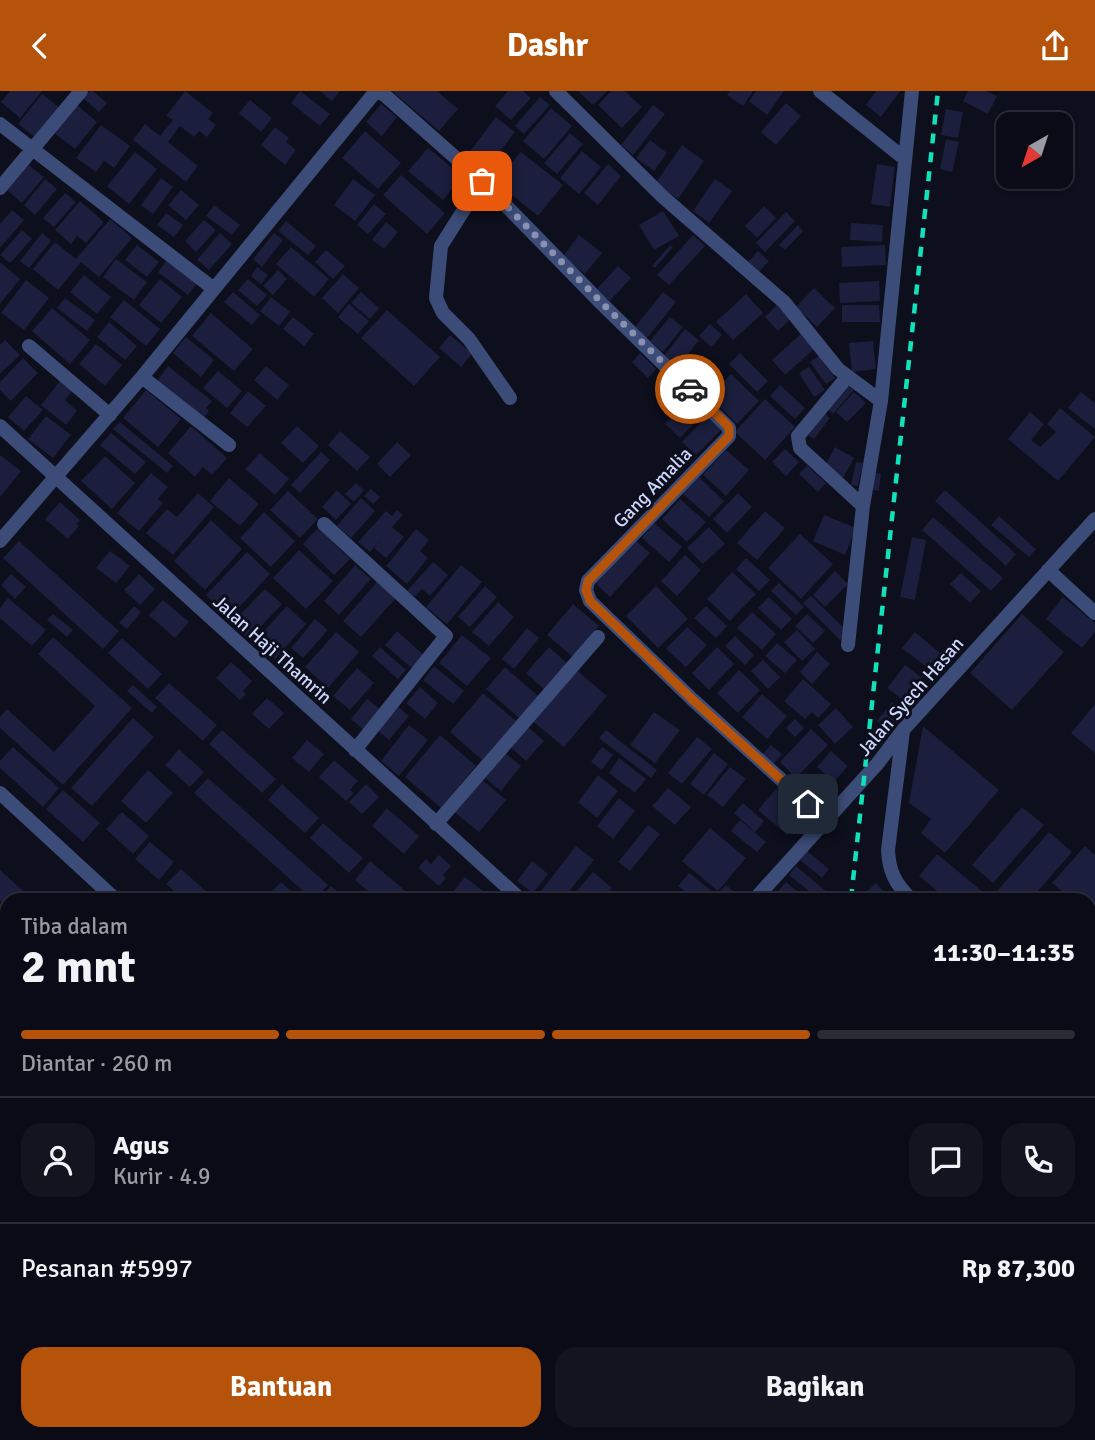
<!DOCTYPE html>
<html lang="id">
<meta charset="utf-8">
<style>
:root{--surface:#0a0b16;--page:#13141f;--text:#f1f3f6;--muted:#999ba1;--line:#2a2b35;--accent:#b45309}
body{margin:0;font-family:Signika,sans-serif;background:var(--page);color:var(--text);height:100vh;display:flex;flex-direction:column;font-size:26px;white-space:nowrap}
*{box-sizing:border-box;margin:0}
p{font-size:23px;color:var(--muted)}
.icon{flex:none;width:38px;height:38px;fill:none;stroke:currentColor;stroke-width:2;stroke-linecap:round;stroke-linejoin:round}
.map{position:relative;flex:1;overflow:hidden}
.panel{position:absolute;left:0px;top:802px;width:1096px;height:548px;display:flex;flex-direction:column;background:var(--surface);border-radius:21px 21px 0 0;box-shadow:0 2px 5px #0004,0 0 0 2px var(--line)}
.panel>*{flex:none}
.needle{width:46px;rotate:219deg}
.fabs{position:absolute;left:996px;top:21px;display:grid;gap:14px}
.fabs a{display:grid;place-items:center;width:77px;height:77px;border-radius:14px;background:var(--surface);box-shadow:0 2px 5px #0004,0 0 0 2px var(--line);font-size:35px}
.pin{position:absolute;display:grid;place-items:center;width:60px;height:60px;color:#fff;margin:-30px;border-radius:14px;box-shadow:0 4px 10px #0006}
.courier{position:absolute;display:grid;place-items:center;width:70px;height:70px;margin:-35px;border:5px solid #b45309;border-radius:50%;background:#fff;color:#222;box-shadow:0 2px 9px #0007}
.head em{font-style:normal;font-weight:800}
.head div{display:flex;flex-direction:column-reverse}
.head{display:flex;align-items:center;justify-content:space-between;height:119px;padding:0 21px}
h1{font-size:46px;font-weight:800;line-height:52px}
.bar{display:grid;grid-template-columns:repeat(4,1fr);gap:10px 7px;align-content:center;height:84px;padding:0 21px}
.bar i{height:9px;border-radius:5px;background:var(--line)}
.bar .active{background:var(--accent)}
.bar p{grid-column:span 4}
.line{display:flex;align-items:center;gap:18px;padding:0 21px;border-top:2px solid var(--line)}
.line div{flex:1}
.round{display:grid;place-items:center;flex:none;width:74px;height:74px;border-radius:21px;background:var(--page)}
.action{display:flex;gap:14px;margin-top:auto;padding:14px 21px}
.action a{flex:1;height:80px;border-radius:21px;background:var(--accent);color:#fff;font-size:28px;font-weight:800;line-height:80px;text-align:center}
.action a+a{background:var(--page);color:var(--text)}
header{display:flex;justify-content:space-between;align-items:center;height:91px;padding:0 21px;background:var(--accent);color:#fff;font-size:32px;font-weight:800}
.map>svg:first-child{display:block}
.building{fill:#1b1e3c}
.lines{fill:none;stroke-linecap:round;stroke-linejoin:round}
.minor{stroke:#3c4c78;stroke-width:14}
.tertiary{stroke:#3c4c78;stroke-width:14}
.rail{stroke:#12e2b9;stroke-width:4.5;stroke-dasharray:10 9;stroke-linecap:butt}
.done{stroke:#8a90ad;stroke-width:7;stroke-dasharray:0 12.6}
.route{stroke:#b45309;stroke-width:9}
.labels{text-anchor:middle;stroke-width:6;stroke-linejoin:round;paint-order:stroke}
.street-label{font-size:19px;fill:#cdd6fb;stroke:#0d0f1d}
</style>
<header><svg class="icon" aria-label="back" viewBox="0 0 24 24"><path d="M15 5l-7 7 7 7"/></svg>Dashr<svg class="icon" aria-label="share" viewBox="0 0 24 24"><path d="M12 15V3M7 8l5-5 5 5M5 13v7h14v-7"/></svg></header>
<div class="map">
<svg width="1095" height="1349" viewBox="0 0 1095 1349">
<rect width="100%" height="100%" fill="#0d0f1d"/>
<path class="building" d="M10 0H42L20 27 1 11Z
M90 0H93L107 12 99 21 83 7Z
M185 0 213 22 208 28 216 34 207 46 199 40 194 46 180 35 168 51 198 75 186 91 133 49 145 33 160 45 173 29 166 25Z
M300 0 330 23 320 35 291 12Z
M320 0H340L332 10Z
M392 0H437L458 18 439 40Z
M508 0H523L531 7 511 29 495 15Z
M578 0H607L593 14Z
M611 0H625L642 16 622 37 598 14Z
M730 0H753L743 15 727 4Z
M756 0H784L767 24 749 10Z
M876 0H900L881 26 866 14Z
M968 0H986L997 5 988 23 963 10Z
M42 3 60 17 36 47 18 33Z
M540 6 550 14 524 43 515 35Z
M250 9 272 27 261 41 239 22Z
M786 12 801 25 776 54 761 41Z
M381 13 397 26 382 45 366 31Z
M77 14 97 31 75 58 54 42Z
M653 14 665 23 633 64 621 54Z
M551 17 572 35 544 68 523 50Z
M946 18 963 21 958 47 941 44Z
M496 26 515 41 484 81 465 67Z
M101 34 130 55 114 77 104 70 96 81 76 67Z
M275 36 289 47 286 51 296 59 285 74 261 54Z
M365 40 401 72 378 98 342 67Z
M570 42 583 53 557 83 544 72Z
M946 48 959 51 952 81 940 78Z
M650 49 667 62 654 80 636 67Z
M682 54 704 70 678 108 655 93Z
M428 57 462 85 443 109 408 80Z
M582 60 601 76 579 103 560 87Z
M135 61 157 78 129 113 107 95Z
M521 61 563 94 538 125 496 91Z
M27 73 44 86 22 112 6 98Z
M608 73 621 85 598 114 584 102Z
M877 73 895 76 890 116 871 113Z
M401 84 445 122 427 143 383 104Z
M161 87 173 96 153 123 141 114Z
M45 88 57 98 35 124 24 114Z
M353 88 375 104 355 130 334 114Z
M715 88 732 100 709 132 693 120Z
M181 99 199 114 186 129 168 114Z
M65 102 76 111 54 136 43 127Z
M80 110 104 131 86 152 77 145 71 153 55 139Z
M374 113 386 123 368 143 357 134Z
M214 114 240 134 232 144 206 125Z
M764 115 776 127 757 147 745 135Z
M12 119 24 129 0 157V133Z
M663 120 679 145 654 159 639 134Z
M786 121 795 130 765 161 756 152Z
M166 122 183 134 174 146 157 134Z
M110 128 132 147 99 186 81 171 58 199 33 178 55 151 76 168Z
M204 129 216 139 196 161 185 150Z
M286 130 316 155 308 164 278 140Z
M386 131 398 141 384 158 372 149Z
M851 132 883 134 882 151 850 149Z
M798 134 803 140 785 159 779 154Z
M22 139 32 148 10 172 0 164Z
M42 142 51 150 29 177 20 170Z
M220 142 232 153 209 179 197 169Z
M274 142 283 149 262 176 253 168Z
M579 144 602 162 585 183 563 165Z
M693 144 705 155 669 194 657 184Z
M137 154 159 171 147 186 125 169Z
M670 154 673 156 655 177 652 175Z
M885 154 886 174 842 176 841 156Z
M291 156 329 188 314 206 276 173Z
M326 159 345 175 333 188 315 171Z
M758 160 769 170 759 181 748 171Z
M116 168 147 191 134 209 103 186Z
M167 169 197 192 188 204 158 181Z
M0 171 20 188 0 213Z
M618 175 631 187 610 210 597 198Z
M257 176 268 184 261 193 251 185Z
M278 179 287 188 273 204 263 195Z
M343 183 359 197 338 222 322 207Z
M84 184 111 206 97 223 70 201Z
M160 188 182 206 161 232 139 214Z
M248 188 267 204 257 215 238 199Z
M26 189 49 207 24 239 1 222Z
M879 190 880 210 840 212 839 192Z
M814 197 835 217 817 236 796 216Z
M233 201 260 224 252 234 224 211Z
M361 201 379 217 370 228 351 212Z
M663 201 676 211 647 247 634 237Z
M746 203 763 222 733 249 716 231Z
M271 206 290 221 279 235 260 220Z
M65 207 95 229 87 240 57 217Z
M124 209 160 238 146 255 110 226Z
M349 213 369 230 358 243 338 226Z
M777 214 790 228 778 240 765 226Z
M842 214H879L880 231H842Z
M52 217 90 249 70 273 32 240Z
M387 219 440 266 414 295 361 247Z
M211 222 253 258 234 280 192 245Z
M293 226 314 243 304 255 283 238Z
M670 226 683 236 663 261 650 250Z
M109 231 137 255 125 269 97 246Z
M710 233 722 244 711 256 699 245Z
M685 238 699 249 677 277 663 266Z
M801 243 814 258 785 284 772 269Z
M450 244 472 263 461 276 439 257Z
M186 246 214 269 201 286 173 262Z
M5 249 20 264 0 283V254Z
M873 250 876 278 852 281 849 252Z
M96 253 122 274 105 295 79 273Z
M640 262 656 278 648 287 632 271Z
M740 262 768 290 757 301 729 273Z
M692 263 700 269 685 288 677 282Z
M819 265 835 287 826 293 810 271Z
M23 267 38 282 11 310 0 299V291Z
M168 275 212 310 206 317 209 320 204 327 157 290Z
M266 275 289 294 277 309 254 289Z
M809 276 825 299 814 306 799 282Z
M218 280 242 300 227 317 203 297Z
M731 283 759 310 737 333 709 305Z
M60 290 72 300 65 309 77 320 66 334 41 314Z
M846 293 854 299 833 323 826 316Z
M780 294 805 317 795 328 770 305Z
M146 299 181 328 158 356 123 327Z
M248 300 266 315 247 336 230 322Z
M854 301 866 312 847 331 836 321Z
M1081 301 1095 312V338L1068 317Z
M26 305 43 319 24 340 8 326Z
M765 308 795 336 765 369 735 341Z
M689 309 704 322 680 347 665 333Z
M1060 317 1095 346 1058 390 1008 348 1030 321 1044 333 1031 349 1040 356 1056 341 1047 333Z
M823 321 830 327 814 348 806 343Z
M708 324 722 338 696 364 682 351Z
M46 325 71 344 53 367 28 348Z
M120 331 173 375 167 382 113 338Z
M191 335 227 367 212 384 203 376 195 386 168 362Z
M297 335 319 355 303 372 281 352Z
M340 340 370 366 357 380 328 354Z
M111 342 146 371 135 383 100 354Z
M397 351 411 364 390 386 377 373Z
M835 356 854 367 843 387 824 377Z
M785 358 799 371 786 385 772 371Z
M726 359 749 379 726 405 703 384Z
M321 361 330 369 300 402 291 394Z
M260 362 289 388 275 404 245 378Z
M0 364 21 380 0 406Z
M105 365 135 392 112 418 81 390Z
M856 371 863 372 858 395 851 394Z
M807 374 826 392 818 401 799 383Z
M870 381 881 383 879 400 867 398Z
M151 382 168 396 158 408 163 412 139 440 117 422Z
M699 386 724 410 709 426 683 403Z
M229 387 259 413 240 435 210 410Z
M356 392 364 399 354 411 345 403Z
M371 398 380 406 373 413 364 405Z
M337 399 351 413 336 429 322 416Z
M945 399 1016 463 1006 475 935 410Z
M288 400 318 428 300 447 270 419Z
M198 402 214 416 173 464 146 442 167 418 177 426Z
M738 402 752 416 727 442 713 428Z
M361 407 375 420 351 447 337 435Z
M680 408 706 431 687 451 662 428Z
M60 411 80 429 76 433 79 435 68 448 45 428Z
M397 419 403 424 392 436 404 446 386 467 374 457 382 447 370 461 358 451 386 420 392 425Z
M765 420 785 437 757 469 737 452Z
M264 421 295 450 271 476 240 447Z
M824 424 856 437 845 464 813 450Z
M999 425 1036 458 1029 466 991 434Z
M933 426 1003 487 991 500 922 439Z
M211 429 242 458 205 499 174 470Z
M654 432 682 456 669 471 642 447Z
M709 436 725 453 703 473 687 457Z
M318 437 350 468 334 484 303 453Z
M416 438 429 449 420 460 428 467 407 493 386 475Z
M800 443 833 473 801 508 768 477Z
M912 446 926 449 915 509 900 506Z
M635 449 650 462 610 506 596 493Z
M19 450 119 540 103 558 3 467Z
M299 459 333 490 306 518 273 487Z
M110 460 130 475 116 492 96 477Z
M247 461 270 483 230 526 206 504Z
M685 464 701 479 677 505 661 490Z
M746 467 770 489 759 500 736 478Z
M433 471 448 484 430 505 422 498 414 506 407 500Z
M355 474 371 488 339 524 324 510Z
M461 474 482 491 447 533 426 516Z
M835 480 848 493 825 516 813 504Z
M732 481 756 503 730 530 707 508Z
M961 482 981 500 970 512 950 493Z
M11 483 26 496 15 508 1 494Z
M139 483 155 498 140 514 124 499Z
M377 491 396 507 361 546 343 530Z
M779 492 804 516 796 524 771 500Z
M485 495 497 506 470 536 458 526Z
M656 495 688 528 658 557 626 525Z
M265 498 282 513 249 548 232 532Z
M811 505 848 541 840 549 803 512Z
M769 506 792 528 781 539 758 517Z
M1063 506 1095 532V541L1082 557 1046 528Z
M8 507 46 539 32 555 0 527V517Z
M163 509 189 531 175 547 149 524Z
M498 511 514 526 489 555 472 541Z
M573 513 599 535 573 566 547 544Z
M134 515 141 521 127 538 119 532Z
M287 515 306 533 275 568 255 550Z
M706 515 727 535 716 547 694 527Z
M752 521 776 543 762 559 737 537Z
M53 523 73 539 67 546 47 529Z
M807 523 825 540 813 552 795 535Z
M1022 523 1064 561 1012 619 970 582Z
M315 528 328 539 303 567 291 557Z
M687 536 707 554 686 576 666 558Z
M527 537 539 547 514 578 502 568Z
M797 539 815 558 802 570 784 551Z
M397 540 425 565 413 578 385 554Z
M336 541 359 561 328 597 305 576Z
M915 541 946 567 934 582 902 557Z
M462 544 491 567 467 595 439 572Z
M735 545 754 564 745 574 725 555Z
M53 546 132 617 63 694 0 637V626L7 618 54 661 95 615 38 563Z
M122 547 162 583 148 598 108 562Z
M777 552 797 569 785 582 765 565Z
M380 556 406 579 398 588 372 565Z
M549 556 568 573 545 599 526 582Z
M717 556 734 573 709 599 692 582Z
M817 561 830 573 812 593 800 581Z
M763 569 780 586 768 598 751 580Z
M231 571 252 590 243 600 246 603 240 609 216 587Z
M905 574 926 590 908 613 887 597Z
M434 575 464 600 453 613 423 589Z
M505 576 538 605 519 627 486 598Z
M357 577 374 592 350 619 333 605Z
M574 577 607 605 564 656 530 628Z
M739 579 760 599 738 622 717 602Z
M803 588 831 613 818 627 812 621 805 628 784 610Z
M169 592 217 634 203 650 155 607Z
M133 594 157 616 152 622 127 600Z
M420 596 438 612 425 628 406 612Z
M483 602 516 630 482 669 450 641Z
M762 603 787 625 767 648 742 626Z
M267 607 284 622 269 638 252 623Z
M367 608 383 620 366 641 351 628Z
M892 611 905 621 889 640 877 630Z
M1095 613V662L1071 642Z
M397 615 409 625 389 649 377 639Z
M836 617 853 636 835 653 818 634Z
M654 621 680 639 655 672 630 654Z
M133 627 154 646 92 715 71 697Z
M795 628 804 637 795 646 786 637Z
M409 634 428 649 399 685 381 670Z
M527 635 544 650 526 670 509 655Z
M923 635 999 699 945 762 921 742 931 728 909 712Z
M811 638 828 654 796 687 780 671Z
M222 639 276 688 262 702 209 653Z
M606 639 657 679 651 687 599 647Z
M440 644 476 675 441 717 405 686Z
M697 646 712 658 682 693 668 682Z
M307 649 324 663 309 681 292 667Z
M771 654 782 663 772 675 761 665Z
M13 656 59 697 43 716 0 677V670Z
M602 656 613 664 602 679 591 671Z
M179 658 204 681 190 696 165 674Z
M831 660 848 675 834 691 817 676Z
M505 662 521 675 501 700 485 687Z
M714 662 728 673 704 704 690 693Z
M619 667 646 688 635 702 609 682Z
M334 669 358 690 350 699 354 702 346 710 319 686Z
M730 676 746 688 723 716 707 704Z
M148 679 173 702 146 732 121 710Z
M598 684 618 700 597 727 578 711Z
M208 687 328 794 315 808H312L194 702Z
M480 687 506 709 479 741 453 720Z
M282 693 319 727 305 742 268 709Z
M366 693 379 706 362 723 349 711Z
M668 697 691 716 675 734 652 715Z
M776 698 805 724 787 744 758 719Z
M63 699 100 732 83 751 46 718Z
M619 707 635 720 613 748 597 735Z
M743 712 764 730 755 741 734 722Z
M1022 716 1044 734 993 792 972 774Z
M387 717 419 745 404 763 372 735Z
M122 721 149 745 133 763 106 738Z
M740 729 766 751 757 761 731 740Z
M323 732 363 767 349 782 310 747Z
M648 734 660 743 630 780 618 771Z
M710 737 746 767 718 800 682 770Z
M1049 741 1072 761 1031 808H990Z
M150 751 174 771 159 789 135 768Z
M576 755 594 769 563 808H542L537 805Z
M1085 755 1095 764V814L1088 821V808H1071L1052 792Z
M807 760 829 778 822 787 800 769Z
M937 763 989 806 987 808H947L919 785Z
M439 764 451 775 443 784 446 787 439 795 418 777 426 768 431 773Z
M370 770 415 808H377L355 789Z
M532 770 548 783 533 802 517 790Z
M796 775 828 802 823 808H819L789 784Z
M181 778 215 808H183L166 793Z
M0 779 32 808H7V816L0 810Z
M593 781 612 797 602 808H570Z
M689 782 722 808H695L678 795Z
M465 786 493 808H454L450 805Z
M281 791 300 808H265Z
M786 791 807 808H787L778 800Z
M876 792 890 807 862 808 860 806Z
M726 794 736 802 730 808 720 801Z
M331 795 346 808H319Z
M666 800 677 808H659Z
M0 815 7 821V839L0 847Z
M1095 873V899L1088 893V879Z
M1088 899 1095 904V913L1088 920Z
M1095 924V955L1088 949V931Z
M1095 1004V1035L1088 1042V1010Z
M1095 1062V1094L1088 1087V1069Z
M1088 1109 1095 1115V1125L1088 1132Z
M1095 1140V1169L1088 1176V1147Z
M1088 1195 1095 1201V1219L1088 1226Z
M1095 1227V1260L1091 1264 1088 1261V1234Z
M1088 1328 1095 1335V1340L1085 1349H1048L1055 1342H1088Z
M475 1342H502L495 1349H478L473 1344Z
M527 1342H546L539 1349H533Z
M629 1342H650L644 1349H633L627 1345Z
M658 1342H681L675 1349H653Z
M686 1342H697L705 1349H682L681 1348Z
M706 1342H726L720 1349H713Z
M729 1342H752L746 1349H723Z
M897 1342H909L916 1349H890Z
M917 1342H933L939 1349H923Z
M949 1342H973L967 1349H956Z
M981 1342H1002L996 1349H975Z
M1016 1342H1050L1042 1349H1008Z"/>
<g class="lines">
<path class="minor" d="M380 0 482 90 602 213 729 337V345L588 490 586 499 590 510 693 609 827 730
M556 0 663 106 784 211 838 278 881 310
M820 0 905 68
M0 33 214 198
M482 90 441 155 436 207 443 222 469 248 510 307
M0 97 81 0
M29 255 110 324
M142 286 229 354
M847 286 798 345 800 357 863 415
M0 335 520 808
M324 433 446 545 355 659
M0 450 142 286 376 0
M1048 479 1095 522
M848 554 863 415 881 310 912 0
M903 640 888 759C889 780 895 793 911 808
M436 733 598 546
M755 808 878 672 903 639 1095 428
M1088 977 1095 983
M1088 1091 1095 1097
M1088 1310 1095 1322
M763 1342 771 1349
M850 1342 867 1345 879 1342
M272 1349 278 1342
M822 1349V1342"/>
<path class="tertiary" d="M0 702 115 808
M591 1342 598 1349"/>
<path class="rail" d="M851 808 938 0
M791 1349 792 1342"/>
</g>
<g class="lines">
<path class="done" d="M482 90 602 212 690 298"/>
<path class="route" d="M690 298 727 334 729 337V345L588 490 586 499 590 510 693 609 808 713"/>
</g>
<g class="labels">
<g class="street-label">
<text transform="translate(652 396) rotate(-46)" y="7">Gang Amalia</text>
<text transform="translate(273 558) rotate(42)" y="7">Jalan Haji Thamrin</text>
<text transform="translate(910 605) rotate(-49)" y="7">Jalan Syech Hasan</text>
</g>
</g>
</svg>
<div class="fabs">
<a><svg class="needle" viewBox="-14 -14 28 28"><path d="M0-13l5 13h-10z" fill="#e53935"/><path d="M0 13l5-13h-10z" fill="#999ba1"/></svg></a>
</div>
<div class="pin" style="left:482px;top:90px;background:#ea580c"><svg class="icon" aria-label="bag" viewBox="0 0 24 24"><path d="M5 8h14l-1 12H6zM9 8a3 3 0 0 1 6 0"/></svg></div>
<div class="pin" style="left:808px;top:713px;background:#1f2937"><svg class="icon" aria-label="home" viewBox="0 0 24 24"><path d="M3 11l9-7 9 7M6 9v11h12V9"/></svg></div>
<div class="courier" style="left:690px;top:298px"><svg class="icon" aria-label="car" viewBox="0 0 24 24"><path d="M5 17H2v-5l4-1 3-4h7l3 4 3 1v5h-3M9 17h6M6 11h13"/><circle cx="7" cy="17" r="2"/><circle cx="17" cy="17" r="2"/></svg></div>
<section class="panel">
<div class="head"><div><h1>2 mnt</h1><p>Tiba dalam</p></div><em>11:30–11:35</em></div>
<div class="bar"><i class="active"></i><i class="active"></i><i class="active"></i><i></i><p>Diantar · 260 m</p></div>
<div class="line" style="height:126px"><a class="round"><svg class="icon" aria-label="person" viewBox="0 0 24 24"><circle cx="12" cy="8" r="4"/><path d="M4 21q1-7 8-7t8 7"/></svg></a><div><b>Agus</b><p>Kurir · 4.9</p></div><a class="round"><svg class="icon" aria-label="chat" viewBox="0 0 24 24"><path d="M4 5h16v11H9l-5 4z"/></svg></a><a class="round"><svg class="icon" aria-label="phone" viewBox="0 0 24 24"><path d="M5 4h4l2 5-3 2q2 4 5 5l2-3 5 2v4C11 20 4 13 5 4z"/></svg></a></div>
<div class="line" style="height:91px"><div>Pesanan #5997</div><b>Rp 87,300</b></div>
<div class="action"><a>Bantuan</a><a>Bagikan</a></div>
</section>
</div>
